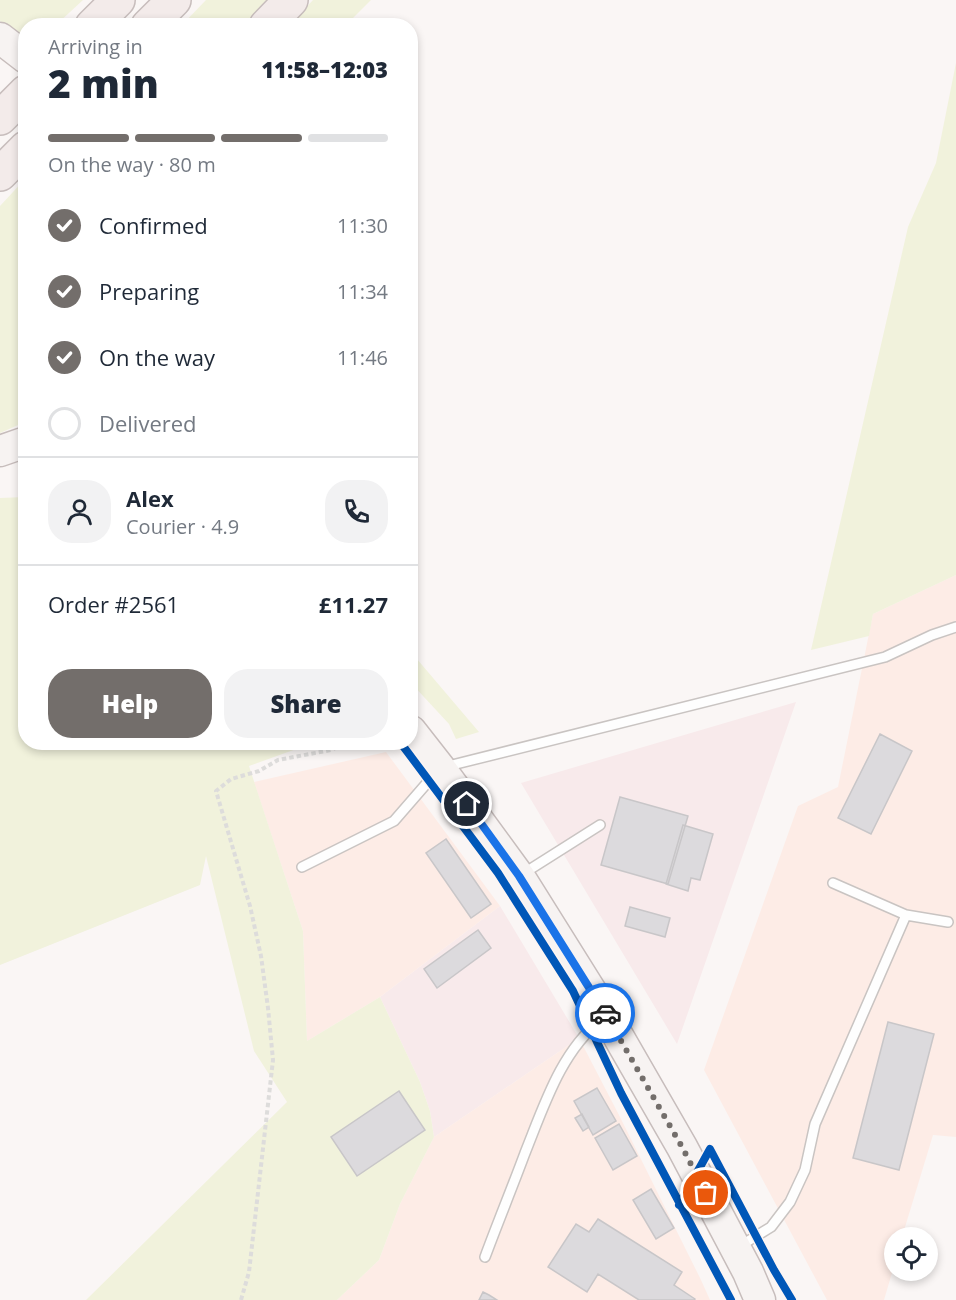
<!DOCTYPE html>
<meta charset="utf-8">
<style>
:root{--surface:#fff;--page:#f2f2f3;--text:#1f2937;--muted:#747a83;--line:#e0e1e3;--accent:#736e6b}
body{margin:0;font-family:"Open Sans",sans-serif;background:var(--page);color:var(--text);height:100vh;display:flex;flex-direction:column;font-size:22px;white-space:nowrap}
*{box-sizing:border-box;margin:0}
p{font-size:20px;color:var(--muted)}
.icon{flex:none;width:33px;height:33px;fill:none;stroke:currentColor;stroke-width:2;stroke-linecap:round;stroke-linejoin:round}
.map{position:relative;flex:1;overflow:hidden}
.panel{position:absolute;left:18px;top:18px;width:400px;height:732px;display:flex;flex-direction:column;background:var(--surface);border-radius:24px;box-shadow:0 3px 9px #0003}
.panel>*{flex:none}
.tools{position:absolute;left:884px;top:1227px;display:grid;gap:12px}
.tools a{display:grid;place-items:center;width:54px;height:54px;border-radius:50%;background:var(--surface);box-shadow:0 3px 9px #0003;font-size:30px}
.pin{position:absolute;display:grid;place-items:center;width:51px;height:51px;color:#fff;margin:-26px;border:3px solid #fff;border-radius:50%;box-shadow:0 2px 6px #0007}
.courier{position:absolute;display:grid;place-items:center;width:60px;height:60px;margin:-30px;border:4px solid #1a73e8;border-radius:50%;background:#fff;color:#222;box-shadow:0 2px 8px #0007}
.overview em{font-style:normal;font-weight:800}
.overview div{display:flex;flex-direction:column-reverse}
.overview{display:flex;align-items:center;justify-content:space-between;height:102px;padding:0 30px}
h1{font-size:39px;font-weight:800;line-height:45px}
.bar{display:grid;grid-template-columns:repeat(4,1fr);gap:9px 6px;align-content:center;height:72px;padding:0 30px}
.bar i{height:8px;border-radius:4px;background:var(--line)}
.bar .current{background:var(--accent)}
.bar p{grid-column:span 4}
.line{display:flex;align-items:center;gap:15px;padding:0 30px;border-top:2px solid var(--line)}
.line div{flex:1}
.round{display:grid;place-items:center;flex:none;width:63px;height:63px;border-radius:24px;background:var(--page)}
ol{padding:0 30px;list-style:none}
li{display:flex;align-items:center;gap:18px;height:66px}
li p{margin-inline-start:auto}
li .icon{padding:6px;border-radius:50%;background:var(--accent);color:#fff;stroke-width:4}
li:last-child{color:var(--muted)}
li i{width:33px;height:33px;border:3px solid var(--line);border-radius:50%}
.cta{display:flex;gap:12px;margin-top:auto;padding:12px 30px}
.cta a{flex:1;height:69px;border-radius:24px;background:var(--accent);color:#fff;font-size:24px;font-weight:800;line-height:69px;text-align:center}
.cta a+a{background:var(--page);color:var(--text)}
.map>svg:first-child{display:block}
.commercial{fill:#f8eaeb}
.built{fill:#fdece6}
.green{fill:#f1f2dc}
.building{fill:#dcdadd;stroke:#c8c6c8;stroke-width:1.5}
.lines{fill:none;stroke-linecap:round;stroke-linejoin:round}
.lane-casing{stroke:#c9c4c2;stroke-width:12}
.primary-casing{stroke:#c7bdbc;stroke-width:33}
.highway-casing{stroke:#c7bdbc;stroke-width:36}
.path{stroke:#dddcdb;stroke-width:4;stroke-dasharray:4.5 3;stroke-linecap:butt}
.lane{stroke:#fefefe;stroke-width:9}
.primary{stroke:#f7f3f2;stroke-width:30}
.highway{stroke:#f3ebea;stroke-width:33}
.cycleway-casing{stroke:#fdf5f2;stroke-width:11}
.cycleway{stroke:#0057b8;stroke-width:8}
.done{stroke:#736e6b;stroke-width:6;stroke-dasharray:0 10.8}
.route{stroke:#1a73e8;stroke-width:8}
</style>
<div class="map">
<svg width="956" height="1300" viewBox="0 0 956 1300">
<rect width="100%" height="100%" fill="#faf6f5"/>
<path class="commercial" d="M796 702 677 1044 521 783Z
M500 906 579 1038 434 1137 430 1111 420 1082 380 997Z"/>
<path class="built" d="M956 575V1137L933 1135 902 1237 894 1238V1266L884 1300H827L704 1070 798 806 838 787 873 614Z
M386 752 500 906 380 997 307 1041 303 931 254 782Z
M579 1038 620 1117 701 1280 710 1300H337L379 1260 400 1204 434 1137Z"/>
<path class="green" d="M0 0H83L56 25 26 26 25 40 0 21Z
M206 0H271L247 25 181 26Z
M313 0H371L346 25 289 26Z
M956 63V575L873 614 869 636 811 650 908 227 936 163Z
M25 179V422L0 433V206Z
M25 497 26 742 313 743 249 766 303 931 307 1041 380 997 420 1082 430 1111 434 1137 400 1204 379 1260 337 1300H86L287 1102 254 1051 206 856 200 885 0 965V498Z
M411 652 479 732 456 739 449 724 411 683Z"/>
<path class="building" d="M880 734 912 751 871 834 838 818Z
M620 797 688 816 668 884 601 865Z
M683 825 713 834 700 880 691 878 688 891 666 884Z
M446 839 491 904 471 918 426 853Z
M630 907 670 918 665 937 625 926Z
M478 930 491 948 437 988 424 969Z
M888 1022 934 1034 899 1170 853 1158Z
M597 1088 616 1121 593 1135 574 1101Z
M399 1091 425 1130 357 1176 331 1137Z
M582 1114 589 1127 583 1131 575 1118Z
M619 1124 637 1156 613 1170 595 1138Z
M651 1189 674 1228 656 1239 633 1200Z
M598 1219 682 1272 674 1285 695 1299 694 1300H639L598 1274 587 1292 548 1267 576 1224 589 1232Z
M483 1292 489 1295 497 1300H479Z"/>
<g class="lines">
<defs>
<path id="lane" d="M302 867 394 821 440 768 885 657 932 635 956 627
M521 875 600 825
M906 915 948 922
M740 1246 771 1227 790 1202 805 1170 815 1124 906 915 833 883
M485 1257C498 1222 512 1188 525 1153 544 1106 561 1051 602 1019"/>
<path id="primary" d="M0 38 26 58
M0 451 26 442
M411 731 440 768 519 876 606 1015 682 1147 748 1272 760 1300"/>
<path id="highway" d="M92 26 118 0
M148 26 174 0
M266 26 291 0
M0 118 26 92
M0 174 26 148"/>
</defs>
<use href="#lane" class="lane-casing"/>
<use href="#primary" class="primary-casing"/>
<use href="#highway" class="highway-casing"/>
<path class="path" d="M241 1300 249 1272 273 1060 268 1008 261 956 250 906 216 791 231 779 259 771 278 760 331 750 349 742"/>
<use href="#lane" class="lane"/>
<use href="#primary" class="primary"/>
<use href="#highway" class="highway"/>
<defs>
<path id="cycleway" d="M400 742 498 873 573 991 621 1093 731 1300
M679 1205 710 1149 774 1270 792 1300"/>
</defs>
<use href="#cycleway" class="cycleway-casing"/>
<use href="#cycleway" class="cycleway"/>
</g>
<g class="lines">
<path class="done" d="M605 1013 682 1147 706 1193"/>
<path class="route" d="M467 804 519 876 605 1013"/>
</g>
</svg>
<div class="tools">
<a><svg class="icon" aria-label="locate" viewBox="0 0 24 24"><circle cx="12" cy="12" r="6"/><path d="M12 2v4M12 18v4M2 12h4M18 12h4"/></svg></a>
</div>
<div class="pin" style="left:706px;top:1193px;background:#ea580c"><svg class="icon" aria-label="bag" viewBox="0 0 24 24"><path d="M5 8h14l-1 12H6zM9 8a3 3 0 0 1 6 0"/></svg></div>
<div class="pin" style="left:467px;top:804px;background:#1f2937"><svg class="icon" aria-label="home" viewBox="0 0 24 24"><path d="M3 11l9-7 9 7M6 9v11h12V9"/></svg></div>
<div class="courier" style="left:605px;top:1013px"><svg class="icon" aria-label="car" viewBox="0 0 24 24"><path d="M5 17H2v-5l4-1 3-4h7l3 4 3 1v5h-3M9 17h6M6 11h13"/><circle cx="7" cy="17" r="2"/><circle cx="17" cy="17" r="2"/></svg></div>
<section class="panel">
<div class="overview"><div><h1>2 min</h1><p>Arriving in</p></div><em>11:58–12:03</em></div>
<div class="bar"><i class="current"></i><i class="current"></i><i class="current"></i><i></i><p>On the way · 80 m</p></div>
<ol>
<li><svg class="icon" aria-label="check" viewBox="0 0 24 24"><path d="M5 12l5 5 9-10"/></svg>Confirmed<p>11:30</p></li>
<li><svg class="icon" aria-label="check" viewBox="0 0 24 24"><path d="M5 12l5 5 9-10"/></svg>Preparing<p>11:34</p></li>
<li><svg class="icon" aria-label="check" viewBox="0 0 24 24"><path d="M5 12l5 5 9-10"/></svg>On the way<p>11:46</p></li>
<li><i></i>Delivered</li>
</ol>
<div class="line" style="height:108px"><a class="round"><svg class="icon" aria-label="person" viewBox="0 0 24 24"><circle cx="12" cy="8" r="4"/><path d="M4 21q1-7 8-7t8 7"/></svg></a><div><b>Alex</b><p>Courier · 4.9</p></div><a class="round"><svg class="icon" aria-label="phone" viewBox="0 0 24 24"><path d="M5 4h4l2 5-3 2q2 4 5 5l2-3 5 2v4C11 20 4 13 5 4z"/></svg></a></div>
<div class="line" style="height:78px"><div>Order #2561</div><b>£11.27</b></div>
<div class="cta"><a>Help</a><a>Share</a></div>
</section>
</div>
